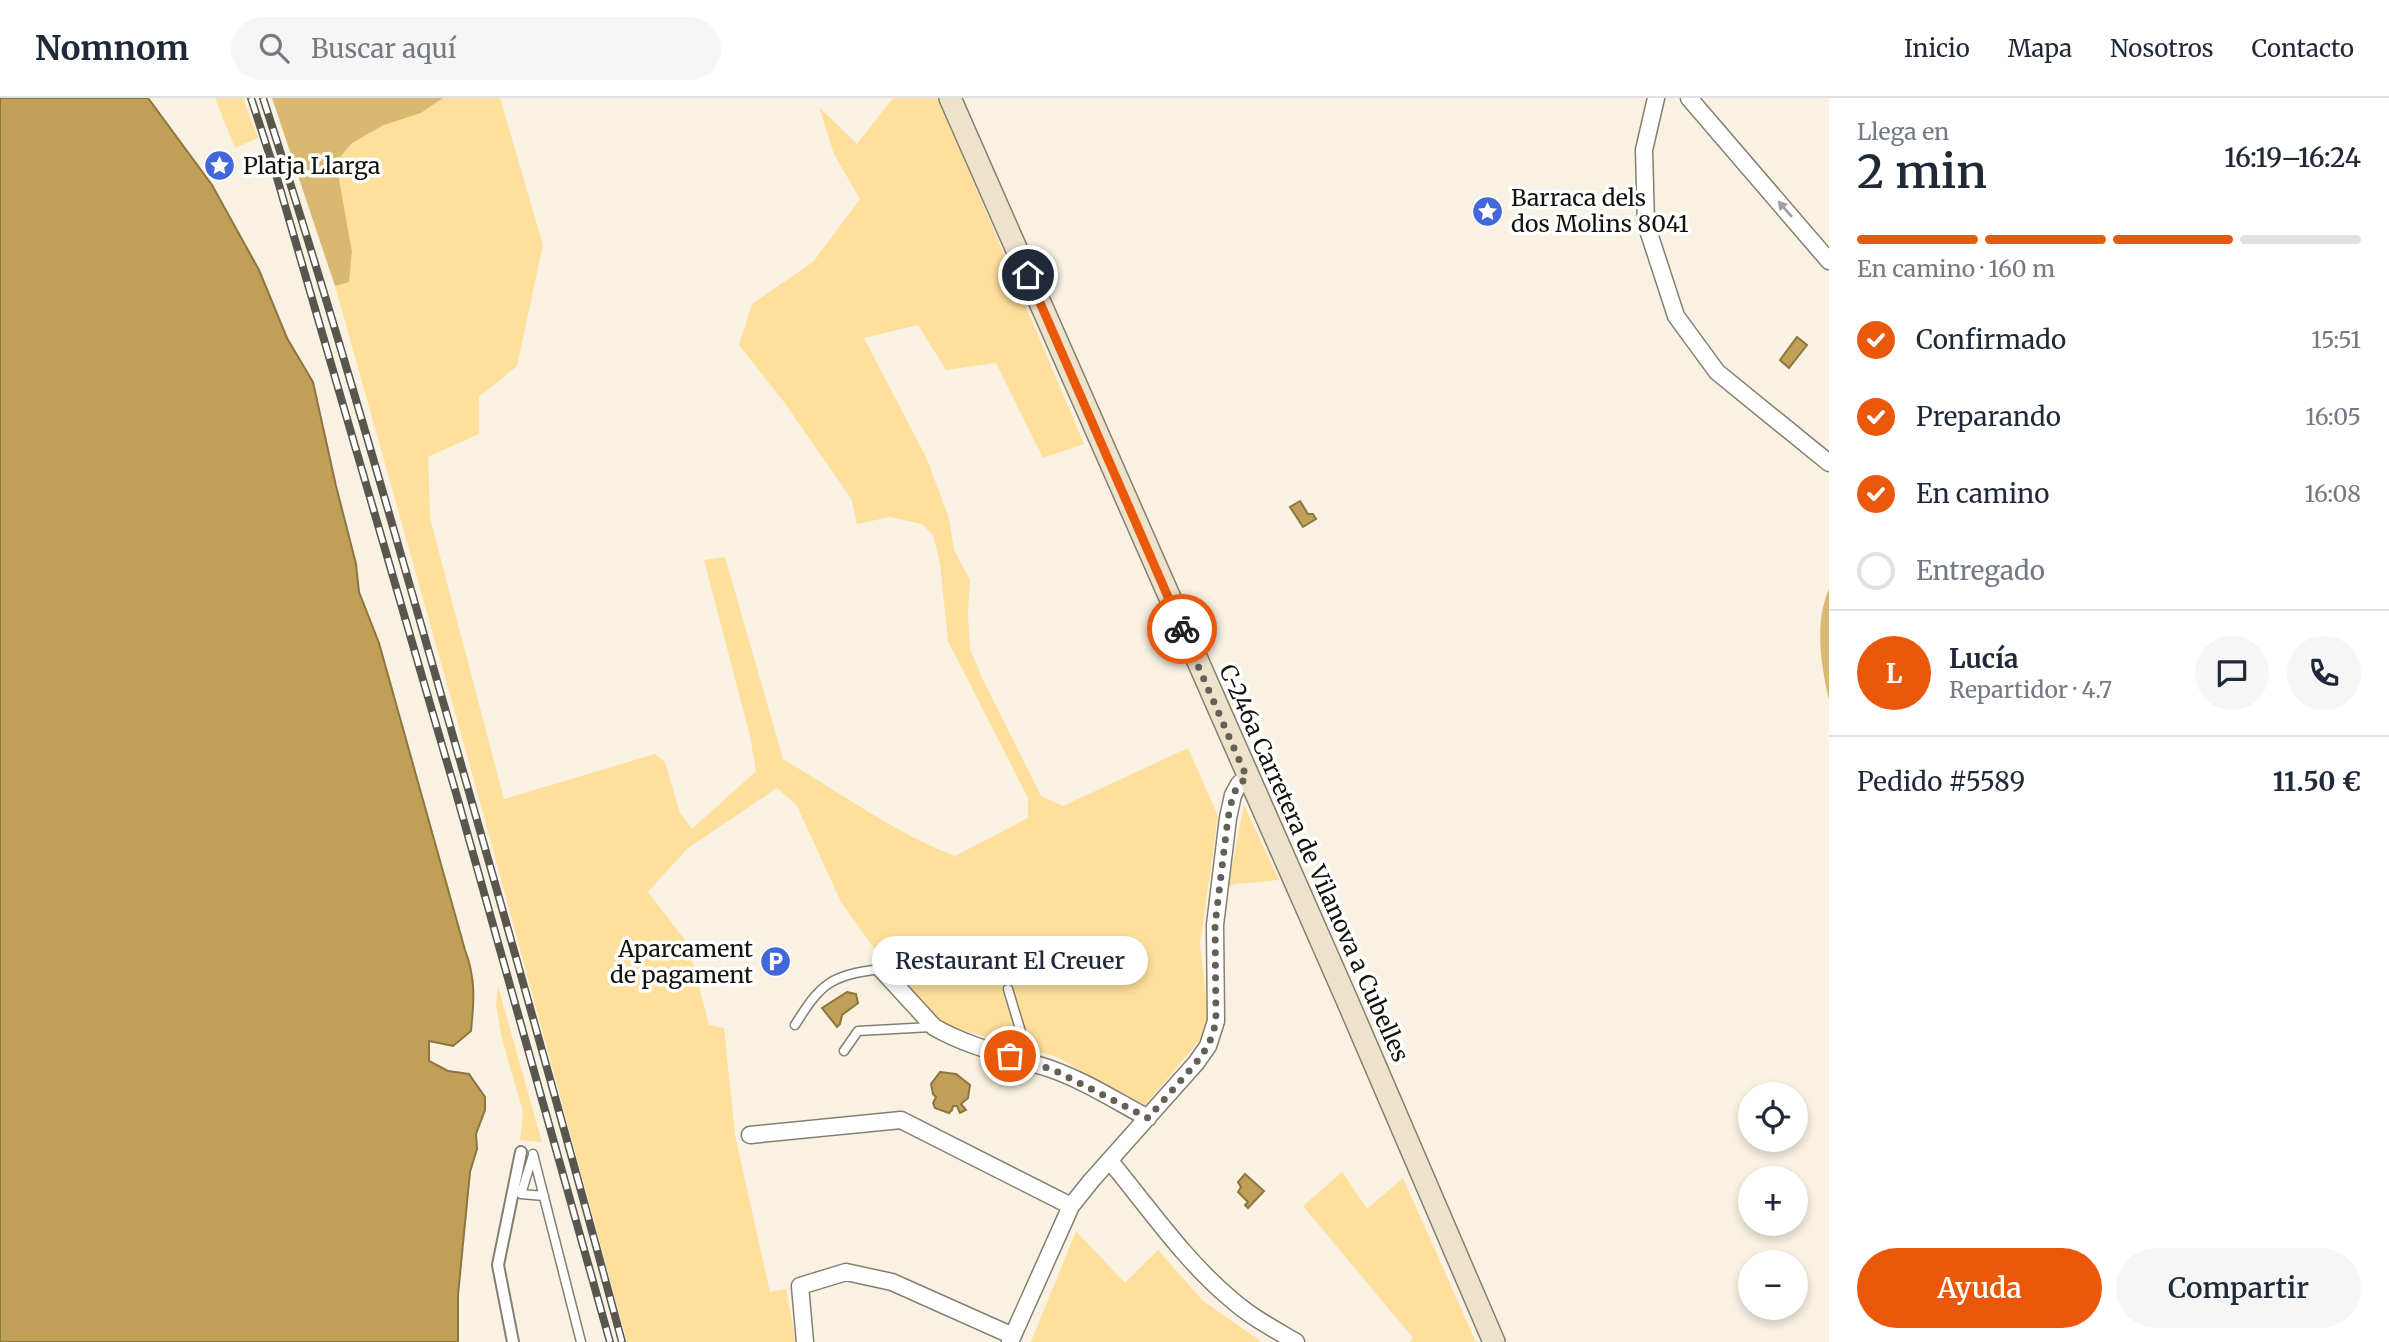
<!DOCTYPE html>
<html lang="es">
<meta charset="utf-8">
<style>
:root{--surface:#fff;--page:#f6f6f7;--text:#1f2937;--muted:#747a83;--line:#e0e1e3;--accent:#ea580c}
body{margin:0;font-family:Merriweather,serif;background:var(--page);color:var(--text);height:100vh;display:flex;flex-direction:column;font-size:26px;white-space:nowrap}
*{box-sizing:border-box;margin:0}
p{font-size:23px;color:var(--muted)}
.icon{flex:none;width:38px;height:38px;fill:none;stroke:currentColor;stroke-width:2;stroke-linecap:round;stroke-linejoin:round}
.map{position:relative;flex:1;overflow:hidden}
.panel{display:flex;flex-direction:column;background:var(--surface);width:560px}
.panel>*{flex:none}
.buttons{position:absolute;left:1738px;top:984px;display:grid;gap:14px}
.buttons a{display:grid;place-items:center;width:70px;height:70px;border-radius:50%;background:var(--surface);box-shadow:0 4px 10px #0003;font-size:35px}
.pin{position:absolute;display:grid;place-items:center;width:60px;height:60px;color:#fff;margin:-30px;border:4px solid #fff;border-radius:50%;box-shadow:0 2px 7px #0007}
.courier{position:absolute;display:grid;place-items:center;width:70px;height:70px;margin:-35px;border:5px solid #ea580c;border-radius:50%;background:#fff;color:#222;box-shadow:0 2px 9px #0007}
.bubble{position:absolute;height:49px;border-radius:24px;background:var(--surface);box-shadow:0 4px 10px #0003;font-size:23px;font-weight:600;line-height:49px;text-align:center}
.head em{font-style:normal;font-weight:600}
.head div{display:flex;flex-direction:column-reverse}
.head{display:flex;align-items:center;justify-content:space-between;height:119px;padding:0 28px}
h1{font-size:46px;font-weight:600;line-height:52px}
.bar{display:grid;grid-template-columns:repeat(4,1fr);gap:10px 7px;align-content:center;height:84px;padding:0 28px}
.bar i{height:9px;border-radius:5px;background:var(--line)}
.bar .current{background:var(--accent)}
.bar p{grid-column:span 4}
.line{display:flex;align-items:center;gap:18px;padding:0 28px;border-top:2px solid var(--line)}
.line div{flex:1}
.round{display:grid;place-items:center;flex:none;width:74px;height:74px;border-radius:37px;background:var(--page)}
ol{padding:0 28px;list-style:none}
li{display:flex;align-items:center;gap:21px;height:77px}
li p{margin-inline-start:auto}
li .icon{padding:7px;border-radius:50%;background:var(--accent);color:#fff;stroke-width:4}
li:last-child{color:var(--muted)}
li i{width:38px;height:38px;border:4px solid var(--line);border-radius:50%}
.button{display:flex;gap:14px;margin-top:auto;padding:14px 28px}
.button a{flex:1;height:80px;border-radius:42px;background:var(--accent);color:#fff;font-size:28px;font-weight:600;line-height:80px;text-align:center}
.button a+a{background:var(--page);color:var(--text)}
header{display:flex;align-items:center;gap:42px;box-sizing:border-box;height:98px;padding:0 35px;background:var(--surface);border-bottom:2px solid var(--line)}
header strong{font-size:33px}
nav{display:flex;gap:38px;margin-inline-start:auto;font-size:24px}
.search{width:490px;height:63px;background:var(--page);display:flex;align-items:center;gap:18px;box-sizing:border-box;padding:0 24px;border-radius:38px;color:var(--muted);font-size:26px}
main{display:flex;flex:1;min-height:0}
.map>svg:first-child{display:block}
.green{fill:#fedf9b}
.forest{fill:#d9b96f}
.water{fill:#c0a056;stroke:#8c7540;stroke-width:2}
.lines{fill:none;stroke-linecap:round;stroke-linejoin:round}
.service-casing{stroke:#857f72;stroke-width:11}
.pedestrian-casing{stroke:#857f72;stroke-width:14}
.minor-casing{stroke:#857f72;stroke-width:19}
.secondary-casing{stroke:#857f72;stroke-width:24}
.service{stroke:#fff;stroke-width:8}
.pedestrian{stroke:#fff;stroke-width:10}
.minor{stroke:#fff;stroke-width:16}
.secondary{stroke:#ede3cb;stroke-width:21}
.rail-casing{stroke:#59564e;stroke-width:8}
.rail{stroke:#fff;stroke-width:5;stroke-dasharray:16;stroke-linecap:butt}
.oneway{fill:#a1a09e}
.done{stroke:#646058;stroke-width:7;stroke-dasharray:0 12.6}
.route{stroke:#ea580c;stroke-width:9}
.labels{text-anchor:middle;stroke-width:7;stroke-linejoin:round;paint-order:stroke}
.poi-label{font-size:23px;fill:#14120d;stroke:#fff;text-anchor:start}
.street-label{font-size:23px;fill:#14120d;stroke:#fff}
</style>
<header>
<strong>Nomnom</strong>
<div class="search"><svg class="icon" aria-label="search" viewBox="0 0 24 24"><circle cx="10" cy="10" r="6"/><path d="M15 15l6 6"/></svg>Buscar aquí</div>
<nav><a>Inicio</a><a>Mapa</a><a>Nosotros</a><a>Contacto</a></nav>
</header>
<main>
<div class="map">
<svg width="1829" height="1244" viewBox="0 0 1829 1244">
<rect width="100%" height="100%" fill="#f9f2e3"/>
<path class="green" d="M215 0H243L258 40 235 50Z
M443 0H500L543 147 517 268 479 299V336L428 359 430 420 504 701 655 656 665 664 680 715 692 731 756 673 750 638 704 462 725 459 783 661C839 694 895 735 955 758L1028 720V700L948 543 940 465 933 437 922 426 890 419 857 426 852 402 784 304 739 247 752 206 813 164 860 101 834 56 819 9 857 46 893 0H938L1084 346 1043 360 996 265 946 272 918 227 864 240 927 361 949 420 954 452 970 482 968 516 970 551 983 582 1041 698 1063 708 1188 650 1218 718 1200 846 1209 923 1204 937 1143 1010 1057 959 940 926 889 871 841 804 797 708 777 690 688 750 648 794 688 846 709 927 724 930 735 1037 770 1194 786 1191 796 1244H627L477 693 335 188 349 184 352 154 336 64 352 45 384 27 421 15Z
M1244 707 1279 782 1235 786 1228 789Z
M498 888 542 1044 520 1042 523 1014 502 941 496 907Z
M1342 1074 1367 1111 1403 1080 1476 1244H1410L1413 1240 1303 1108Z
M1076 1133 1125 1185 1158 1152 1203 1203 1262 1244H1031Z"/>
<path class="forest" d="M272 0H443L421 15 384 27 352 45 336 64 352 154 349 184 335 188Z
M1829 491V602C1821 567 1814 525 1829 491Z"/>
<path class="water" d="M0 0H148L212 87 259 172 287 240 313 284 336 388 356 466 359 494 379 545 465 852C476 880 474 904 471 933L453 948 429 943V963L448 973 469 976 485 999V1012L476 1036 477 1051 470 1074 458 1197V1244H0Z
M1797 239 1807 247 1789 270 1780 262Z
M1300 403 1308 416H1313L1316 421 1303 429 1290 409Z
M847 894 856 896 858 905 842 917 840 926 837 929 822 910Z
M940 974 956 976 970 987 968 1000 961 1006 966 1012 960 1015 957 1008H953L952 1012 949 1015 935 1010 933 1005 936 999 933 996 931 986Z
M1245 1076 1264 1093 1248 1110 1245 1107 1248 1104 1238 1094 1241 1089 1238 1084Z"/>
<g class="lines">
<defs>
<path id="service" d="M1008 891 1030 964
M795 927C821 885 831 877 881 871
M844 953 858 933 931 929
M533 1056 581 1244
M533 1057 521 1096 544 1098"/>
<path id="pedestrian" d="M513 1244 498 1167 521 1054"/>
<path id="minor" d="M1656 0 1644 52 1646 126 1676 218 1717 274 1829 365
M1689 0 1829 163
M881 871 934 929C970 950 1012 958 1051 971 1085 983 1116 1003 1148 1020
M750 1037 901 1022 1071 1108
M1110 1063C1148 1109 1186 1164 1232 1202 1251 1219 1274 1231 1296 1244
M805 1244 800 1188 846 1174 892 1184 1013 1238
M1010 1244 1071 1108 1091 1083 1196 965 1208 948 1216 923 1215 827 1228 720 1233 697 1239 686 1247 680"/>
<path id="secondary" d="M950 0 1347 902 1494 1244"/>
</defs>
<use href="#service" class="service-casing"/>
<use href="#pedestrian" class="pedestrian-casing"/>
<use href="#minor" class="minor-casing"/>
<use href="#secondary" class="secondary-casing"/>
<use href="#service" class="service"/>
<use href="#pedestrian" class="pedestrian"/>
<use href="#minor" class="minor"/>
<use href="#secondary" class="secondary"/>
<defs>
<path id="rail" d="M251 0 277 80 458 702 610 1244
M263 0C326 194 382 390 438 586 501 805 563 1024 622 1244"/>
</defs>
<use href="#rail" class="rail-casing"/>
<use href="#rail" class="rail"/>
</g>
<defs><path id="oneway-solid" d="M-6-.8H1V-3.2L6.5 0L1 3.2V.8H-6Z" transform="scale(1.75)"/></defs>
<use class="oneway" href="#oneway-solid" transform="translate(1785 111) rotate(-131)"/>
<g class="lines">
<path class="done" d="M1010 958 1054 972 1148 1020 1196 965 1208 948 1213 935 1216 923 1215 827 1228 720 1233 697 1239 686 1247 680 1182 531"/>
<path class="route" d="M1028 177 1182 531"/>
</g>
<defs>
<symbol id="sight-disc" viewBox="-11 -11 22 22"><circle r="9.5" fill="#4167d9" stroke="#fff"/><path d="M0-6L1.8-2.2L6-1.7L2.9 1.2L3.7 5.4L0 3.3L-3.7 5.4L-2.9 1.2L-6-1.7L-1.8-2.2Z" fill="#fff"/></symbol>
<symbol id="parking-disc" viewBox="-11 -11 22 22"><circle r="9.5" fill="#4167d9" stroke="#fff"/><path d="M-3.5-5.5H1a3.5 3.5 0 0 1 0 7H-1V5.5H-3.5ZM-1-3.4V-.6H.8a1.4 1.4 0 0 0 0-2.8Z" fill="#fff"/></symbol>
</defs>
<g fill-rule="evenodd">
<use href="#sight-disc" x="202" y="50" width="35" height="35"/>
<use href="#sight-disc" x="1470" y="96" width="35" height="35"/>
<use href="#parking-disc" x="758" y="846" width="35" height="35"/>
</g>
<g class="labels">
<g class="poi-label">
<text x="243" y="76">Platja Llarga</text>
<text x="1511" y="108">Barraca dels<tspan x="1511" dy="26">dos Molins 8041</tspan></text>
<text x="753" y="859" text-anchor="end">Aparcament<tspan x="753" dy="26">de pagament</tspan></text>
</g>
<g class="street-label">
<text transform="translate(1314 765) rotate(66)" y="8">C-246a Carretera de Vilanova a Cubelles</text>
</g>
</g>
</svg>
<div class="buttons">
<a><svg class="icon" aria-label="locate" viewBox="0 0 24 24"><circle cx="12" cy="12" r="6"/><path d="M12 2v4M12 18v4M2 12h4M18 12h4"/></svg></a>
<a>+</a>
<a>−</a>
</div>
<div class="pin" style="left:1010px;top:958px;background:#ea580c"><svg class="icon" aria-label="bag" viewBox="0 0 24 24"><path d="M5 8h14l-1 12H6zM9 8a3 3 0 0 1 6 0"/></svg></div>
<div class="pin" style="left:1028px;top:177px;background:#1f2937"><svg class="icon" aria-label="home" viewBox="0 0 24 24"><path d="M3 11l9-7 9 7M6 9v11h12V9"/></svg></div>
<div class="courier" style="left:1182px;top:531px"><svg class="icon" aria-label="bike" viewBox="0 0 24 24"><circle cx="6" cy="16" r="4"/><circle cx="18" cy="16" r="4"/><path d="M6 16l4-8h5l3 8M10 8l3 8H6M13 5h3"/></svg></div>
<div class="bubble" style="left:872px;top:838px;width:276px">Restaurant El Creuer</div>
</div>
<section class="panel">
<div class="head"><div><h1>2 min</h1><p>Llega en</p></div><em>16:19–16:24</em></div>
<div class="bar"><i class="current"></i><i class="current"></i><i class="current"></i><i></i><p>En camino · 160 m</p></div>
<ol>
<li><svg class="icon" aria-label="check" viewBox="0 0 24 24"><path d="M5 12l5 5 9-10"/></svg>Confirmado<p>15:51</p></li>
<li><svg class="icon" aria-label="check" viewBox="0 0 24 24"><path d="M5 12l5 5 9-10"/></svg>Preparando<p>16:05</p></li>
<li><svg class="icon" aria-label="check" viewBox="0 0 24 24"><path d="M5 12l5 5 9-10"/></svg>En camino<p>16:08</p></li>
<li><i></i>Entregado</li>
</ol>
<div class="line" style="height:126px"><b class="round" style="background:var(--accent);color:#fff">L</b><div><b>Lucía</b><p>Repartidor · 4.7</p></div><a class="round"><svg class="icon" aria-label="chat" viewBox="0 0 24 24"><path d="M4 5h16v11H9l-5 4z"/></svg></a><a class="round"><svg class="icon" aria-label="phone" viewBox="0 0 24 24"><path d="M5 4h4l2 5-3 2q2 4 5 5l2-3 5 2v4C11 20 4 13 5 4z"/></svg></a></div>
<div class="line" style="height:91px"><div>Pedido #5589</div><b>11.50 €</b></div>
<div class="button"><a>Ayuda</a><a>Compartir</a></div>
</section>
</main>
